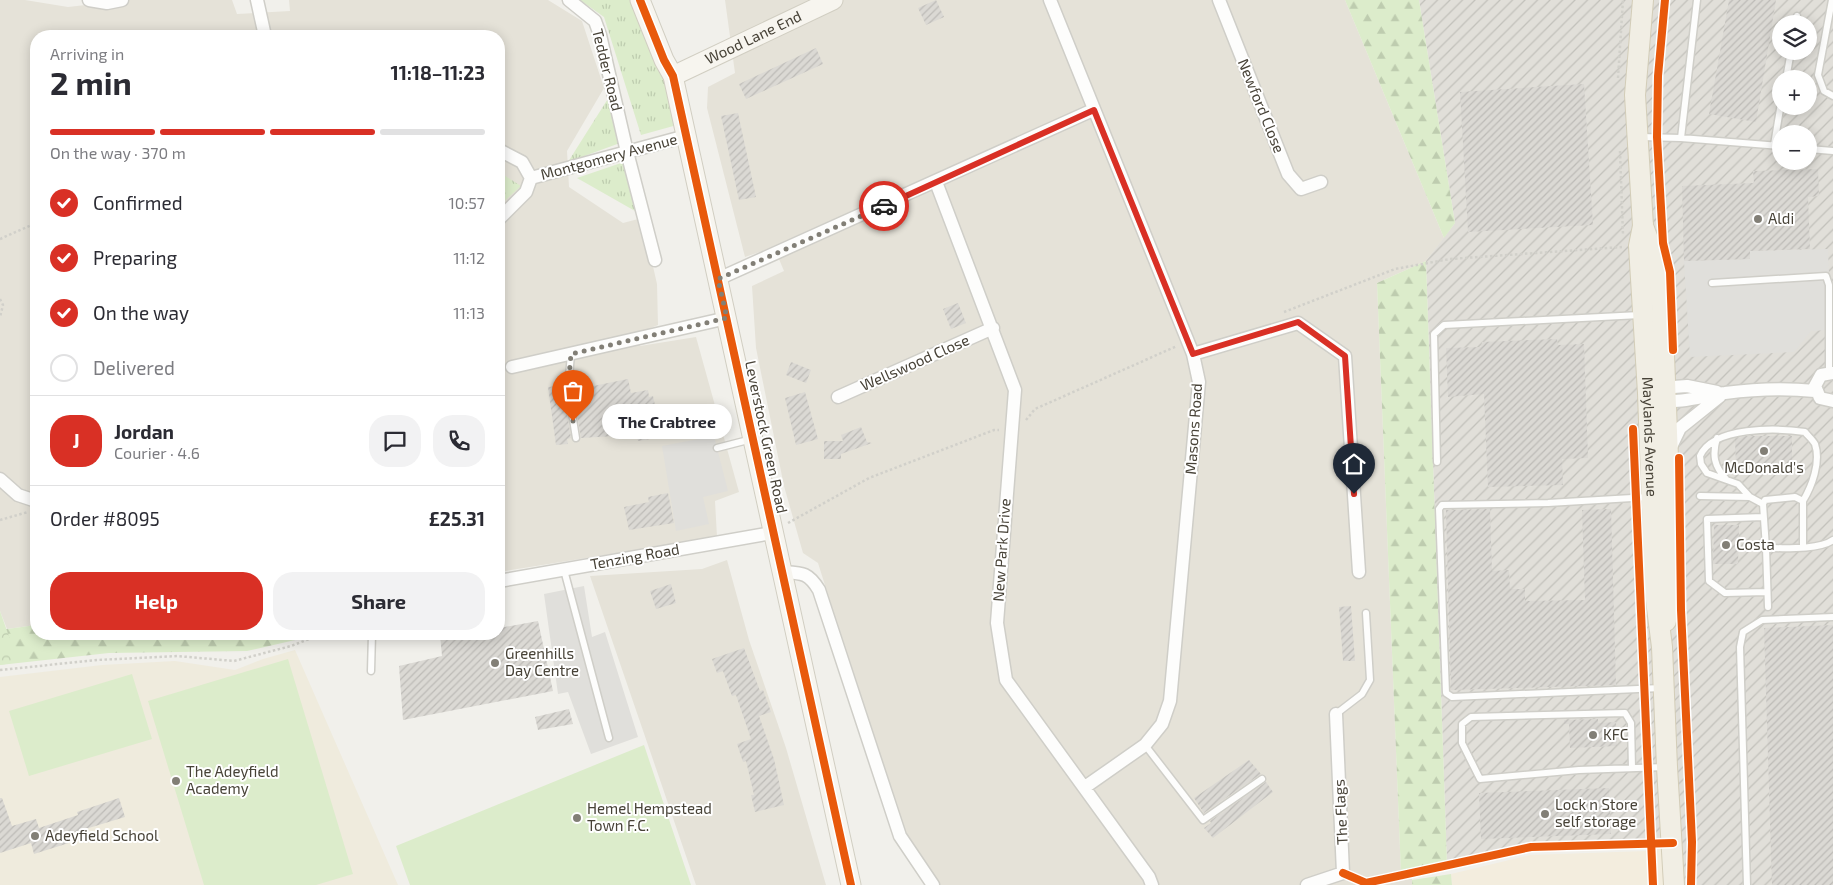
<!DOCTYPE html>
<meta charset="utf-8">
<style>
:root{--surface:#fff;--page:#f2f2f3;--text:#2b2b33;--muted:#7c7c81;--line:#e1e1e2;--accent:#d93025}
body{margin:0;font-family:"Exo 2",sans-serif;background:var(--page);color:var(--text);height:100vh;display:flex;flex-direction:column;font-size:19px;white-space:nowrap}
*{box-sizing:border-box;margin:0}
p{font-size:16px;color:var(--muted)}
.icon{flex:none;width:28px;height:28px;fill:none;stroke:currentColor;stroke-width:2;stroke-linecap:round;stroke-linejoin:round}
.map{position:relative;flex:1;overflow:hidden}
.drawer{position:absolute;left:30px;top:30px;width:475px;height:610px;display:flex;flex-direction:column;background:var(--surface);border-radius:20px;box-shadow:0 2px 12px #0003}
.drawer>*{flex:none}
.tools{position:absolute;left:1772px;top:15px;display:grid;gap:10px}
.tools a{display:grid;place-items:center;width:45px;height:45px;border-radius:50%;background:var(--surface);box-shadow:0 2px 12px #0003;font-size:25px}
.pin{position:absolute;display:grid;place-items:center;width:42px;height:42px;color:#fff;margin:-51px -21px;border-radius:50% 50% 50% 0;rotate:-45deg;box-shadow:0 0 5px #0007}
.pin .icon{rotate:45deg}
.courier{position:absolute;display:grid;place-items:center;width:50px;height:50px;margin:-25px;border:4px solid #d93025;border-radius:50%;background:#fff;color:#222;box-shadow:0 1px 6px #0007}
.bubble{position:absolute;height:35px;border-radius:18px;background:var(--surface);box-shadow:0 2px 12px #0003;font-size:16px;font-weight:700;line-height:35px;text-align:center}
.headline em{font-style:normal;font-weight:700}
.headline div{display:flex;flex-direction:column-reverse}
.headline{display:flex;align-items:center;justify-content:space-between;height:85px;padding:0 20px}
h1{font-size:32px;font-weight:700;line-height:38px}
.bar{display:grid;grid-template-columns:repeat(4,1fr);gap:8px 5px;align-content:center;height:60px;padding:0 20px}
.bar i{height:6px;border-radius:4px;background:var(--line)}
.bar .selected{background:var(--accent)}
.bar p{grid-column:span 4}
.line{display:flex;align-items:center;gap:12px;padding:0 20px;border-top:1px solid var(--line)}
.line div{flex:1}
.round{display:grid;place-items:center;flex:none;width:52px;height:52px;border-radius:20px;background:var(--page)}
ol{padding:0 20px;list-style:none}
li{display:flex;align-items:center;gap:15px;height:55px}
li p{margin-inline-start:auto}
li .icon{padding:5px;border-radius:50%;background:var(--accent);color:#fff;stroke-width:4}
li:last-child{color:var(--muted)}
li i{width:28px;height:28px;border:2px solid var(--line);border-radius:50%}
.button{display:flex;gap:10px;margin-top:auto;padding:10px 20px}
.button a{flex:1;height:58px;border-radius:20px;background:var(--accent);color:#fff;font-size:20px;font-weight:700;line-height:58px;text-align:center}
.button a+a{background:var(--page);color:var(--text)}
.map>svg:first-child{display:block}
.residential{fill:#e5e2d8}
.commercial{fill:#f3edde}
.industrial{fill:url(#industrial-furrows);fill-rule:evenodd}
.education{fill:#efebdd}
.grass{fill:url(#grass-tufts)}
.forest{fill:url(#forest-firs)}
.park{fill:url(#park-crowns)}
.pitch{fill:#dceccb}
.parking{fill:#e0dfdb}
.building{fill:url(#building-hatch)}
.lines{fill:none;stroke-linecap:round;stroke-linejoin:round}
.lane-casing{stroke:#cfcec8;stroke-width:9}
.street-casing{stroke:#cfcec8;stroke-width:15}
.secondary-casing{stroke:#d1cec2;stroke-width:21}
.primary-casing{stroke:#d3cdb8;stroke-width:22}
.path{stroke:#d1d0ca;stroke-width:2.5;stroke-dasharray:2.5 2.5;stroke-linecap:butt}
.lane{stroke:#fdfdfc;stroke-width:6}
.street{stroke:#fdfdfc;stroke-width:12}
.secondary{stroke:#f7f5ef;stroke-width:19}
.primary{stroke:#f1eee4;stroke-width:20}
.cycleway-casing{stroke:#fff;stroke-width:11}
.cycleway{stroke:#e8590c;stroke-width:8}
.done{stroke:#827f76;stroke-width:5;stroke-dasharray:0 9}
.route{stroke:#d93025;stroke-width:6}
.poi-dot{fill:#827f76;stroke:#fff;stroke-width:2}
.labels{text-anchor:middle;stroke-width:4;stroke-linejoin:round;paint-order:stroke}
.street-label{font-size:15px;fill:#474237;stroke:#fff}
.poi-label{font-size:15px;fill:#474237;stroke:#fff;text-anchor:start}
</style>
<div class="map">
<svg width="1833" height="885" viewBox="0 0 1833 885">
<defs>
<pattern id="industrial-furrows" width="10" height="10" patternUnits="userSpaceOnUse" patternTransform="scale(1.25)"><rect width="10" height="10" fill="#e1dfd9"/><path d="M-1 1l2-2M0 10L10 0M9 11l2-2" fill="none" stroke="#c2c1bb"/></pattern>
<pattern id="grass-tufts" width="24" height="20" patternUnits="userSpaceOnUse" patternTransform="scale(1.25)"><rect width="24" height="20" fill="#dceccb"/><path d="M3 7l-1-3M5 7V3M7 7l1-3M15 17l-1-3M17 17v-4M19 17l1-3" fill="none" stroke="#beccaf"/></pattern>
<pattern id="forest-firs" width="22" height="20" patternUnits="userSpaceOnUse" patternTransform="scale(1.25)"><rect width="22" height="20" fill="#dceccb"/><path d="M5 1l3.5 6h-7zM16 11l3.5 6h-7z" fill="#beccaf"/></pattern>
<pattern id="park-crowns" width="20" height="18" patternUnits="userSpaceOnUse" patternTransform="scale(1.25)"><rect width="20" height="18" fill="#dceccb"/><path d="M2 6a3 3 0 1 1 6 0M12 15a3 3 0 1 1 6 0" fill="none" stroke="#beccaf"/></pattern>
<pattern id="building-hatch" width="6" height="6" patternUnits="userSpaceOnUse" patternTransform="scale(1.25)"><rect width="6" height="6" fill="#dbd9d4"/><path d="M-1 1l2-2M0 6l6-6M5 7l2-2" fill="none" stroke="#bdbbb7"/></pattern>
</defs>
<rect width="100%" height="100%" fill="#f1f0eb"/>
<path class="residential" d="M0 0H25L68 7 130 0H232L237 14 290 11 289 0H548L582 21 604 88 567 151 569 187 623 223 642 218 657 284 658 325 638 333 640 346 696 337 739 492 715 501 717 537 499 572V36H36V625L7 629 0 611Z
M725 0H1345L1444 238 1426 261 1377 283 1401 874 1412 879V885H939L901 826 818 563 803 553 784 486 756 348 752 286 784 271 774 247 745 257 707 108 708 87 735 73Z
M727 560 749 640 786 748 826 885H696L590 576 702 569Z"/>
<path class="commercial" d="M1673 843 1674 885H1452L1451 874 1530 855 1646 851Z"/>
<path class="industrial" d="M1419 0H1833V885H1674L1673 843 1647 841 1528 842 1447 864 1426 261 1455 223ZM1781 24H1809V51H1781ZM1781 79H1809V106H1781ZM1781 134H1809V161H1781Z"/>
<path class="education" d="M295 650 398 885H0V677L102 665 175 661 235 670 263 659Z"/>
<path class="grass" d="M580 0H634L669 81 677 125 641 135 604 17Z
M609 97 620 143 568 162Z
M624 162 635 211 577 178Z
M499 172 521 186 499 206Z"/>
<path class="forest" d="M1345 0H1419L1455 223 1444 238Z
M1426 261 1447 864 1401 874 1377 283Z
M36 625V634H321L247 651 109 653 0 665V630Z
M1451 874 1452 885H1412V880Z"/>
<path class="park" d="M0 611 18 662 0 665Z"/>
<path class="pitch" d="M288 659 353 874 316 885H204L148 701Z
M132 674 152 739 29 776 9 711Z
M644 745 691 885H410L396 846Z"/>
<path class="parking" d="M1828 249 1831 330 1811 331 1794 352 1690 357 1684 261 1750 259V251Z
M714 436 728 491 703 497 709 524 676 531 662 446Z
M584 586 592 637 605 632 638 737 591 754 568 692 558 694 544 594Z"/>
<path class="building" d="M936 0 944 17 926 25 918 8Z
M1729 0H1776L1756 122 1709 114Z
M816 48 823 64 746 99 739 84Z
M1584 84 1593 225 1468 232 1460 92Z
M738 113 756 197 739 200 721 116Z
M1818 169 1819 196 1808 197 1810 249 1750 251V259L1684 261 1682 186 1754 183 1753 171Z
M958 303 966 323 951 329 943 309Z
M1557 339 1558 345 1584 344 1588 458 1562 459 1563 485 1488 487 1484 394 1448 397 1446 348 1481 347 1482 342Z
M791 362 811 370 806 383 786 375Z
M628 379 631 393 648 390 649 397 653 396 662 437 638 441 636 432 615 436 581 438 573 387 588 385V387Z
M560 386 561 389 563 388 571 438 567 439 568 444 556 445 548 387Z
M805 392 818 439 796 445 785 398Z
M861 427 867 442 872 443 841 454V459H824V441H843L841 435Z
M1746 436H1792V466L1736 467 1735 439Z
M668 493 674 523 629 530 624 507 649 502 648 497Z
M1490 509 1492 571 1509 570 1510 589H1525V601L1585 600 1582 510 1611 509 1616 685 1451 690 1446 510Z
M1714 525H1739L1738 564H1713Z
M671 584 676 603 656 609 650 591Z
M1351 606 1355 661H1343L1339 607Z
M538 621 553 691 403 720 399 666 442 656 440 634H499V628Z
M1833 625V885H1772L1764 628Z
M744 648 760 691 763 690 771 712 759 716 774 759 784 805 755 812 751 795H754L746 761 743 762 737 744 751 739 736 695 732 696 723 671 717 673 712 659Z
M569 709 573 724 538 730 535 717Z
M1598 719V723L1616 722 1617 746 1570 748 1569 724H1564V720Z
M1249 760 1261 774 1204 813 1194 798Z
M1266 782 1273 792 1213 838 1204 828 1211 823 1210 821Z
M1609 788 1611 834 1481 839 1479 793Z
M0 798H2L12 826 36 819 39 828 78 815 77 812 119 798 125 817 69 834 72 842 34 854 31 843 0 853Z"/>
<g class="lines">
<defs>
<path id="lane" d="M1832 0 1818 75 1824 91 1833 96
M1795 24 1797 16
M1786 79 1791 51
M1641 137 1681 138 1781 146
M1681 138 1697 0
M1774 145 1781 103
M1809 149 1833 151
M1712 283 1826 276 1829 285V373
M571 354 568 388 576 438
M1717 438C1712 455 1714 466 1726 479
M717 448 752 439
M1437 462 1434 334 1444 325 1640 315
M1700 496 1750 497
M1649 497 1548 503 1442 505 1439 509 1446 693 1452 697 1661 688
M1763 504 1750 497 1738 484 1707 473 1701 464 1700 456C1713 426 1777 428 1805 432 1807 435 1813 440 1815 444 1821 462 1812 486 1803 501
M1763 517 1707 519 1709 581 1725 593 1767 592
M1803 546V501L1795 497 1765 500 1763 504 1766 548C1783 548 1820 550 1833 540
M1766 548 1768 607
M564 570 609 738
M371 671 372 634
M1336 714 1362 694 1370 680 1366 613
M1145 745 1203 820 1262 779
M1632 768 1631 723 1625 713 1471 717 1462 724V743L1480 779 1579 770 1665 767
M1747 885 1740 647 1743 632 1762 620 1833 617"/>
<path id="street" d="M89 0 107 3 122 0
M257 0 265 36
M569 0 595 21 600 35 627 152 655 260
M1050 0 1193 354 1199 382 1170 701 1162 724 1145 745 1085 787
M1219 0 1288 174 1301 189 1321 182
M499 150 522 162 531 178 526 192 499 219
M531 178 686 136
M936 182 1015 390 997 623 1006 680 1149 877 1152 885
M718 279 1093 110
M1193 354 1298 323 1345 356 1359 572
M512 367 727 318
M1833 373 1821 375 1815 386 1820 398 1833 401
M1660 388 1687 386 1717 392
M838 397 993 328
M1660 399C1681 405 1704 395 1725 393 1755 389 1786 388 1815 391
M1670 449 1680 428 1720 396
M0 479 18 495 36 501
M782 572C802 573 808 572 819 590L900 836 933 885
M499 581 772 533
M1307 885 1343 873 1336 714"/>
<g id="secondary">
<path d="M640 0 664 60 673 76 851 885"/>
<path id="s1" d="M673 76 833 0"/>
</g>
<g id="primary">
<path id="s2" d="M1643 0 1635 95 1643 226 1639 246 1648 393 1655 592 1662 647 1667 767 1674 885"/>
<path d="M1643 226 1659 269 1662 304 1671 535 1666 621"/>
</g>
</defs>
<use href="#lane" class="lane-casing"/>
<use href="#street" class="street-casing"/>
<use href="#secondary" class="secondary-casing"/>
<use href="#primary" class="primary-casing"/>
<path class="path" d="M1618 78 1623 0
M1620 151 1623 235
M0 239 36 223
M0 299 3 305 0 317
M1284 312 1395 269 1450 259 1622 247
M1026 420 1035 409 1177 346
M0 520 28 512
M788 523 869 478 994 430H999
M0 670 97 660 177 656 234 661 291 646 322 634"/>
<use href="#lane" class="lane"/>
<use href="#street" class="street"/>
<use href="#secondary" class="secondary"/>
<use href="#primary" class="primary"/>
<defs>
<path id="cycleway" d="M640 0 664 60 673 76 851 885
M1665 0 1658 76 1657 137 1663 243 1670 272 1673 350
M1633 429 1653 885
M1679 458 1681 610 1692 842 1691 885
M1343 873 1366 883 1531 847 1673 843"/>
</defs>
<use href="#cycleway" class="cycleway-casing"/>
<use href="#cycleway" class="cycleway"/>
</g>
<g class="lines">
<path class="done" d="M573 421 568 388 571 354 727 318 718 279 884 206"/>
<path class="route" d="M884 206 1094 110 1193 354 1298 322 1345 356 1354 494"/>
</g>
<g class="poi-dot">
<circle cx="1758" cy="219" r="5"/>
<circle cx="1764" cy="451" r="5"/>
<circle cx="1726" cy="545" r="5"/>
<circle cx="495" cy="663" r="5"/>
<circle cx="1593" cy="735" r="5"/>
<circle cx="176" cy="781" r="5"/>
<circle cx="1545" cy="814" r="5"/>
<circle cx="577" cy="818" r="5"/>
<circle cx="35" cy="836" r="5"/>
</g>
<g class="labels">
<g class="street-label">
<text dy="5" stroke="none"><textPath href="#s1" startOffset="89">Wood Lane End</textPath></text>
<text transform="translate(607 70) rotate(76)" y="5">Tedder Road</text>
<text transform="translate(1261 106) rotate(68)" y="5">Newford Close</text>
<text transform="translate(609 157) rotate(-15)" y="5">Montgomery Avenue</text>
<text transform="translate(915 363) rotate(-24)" y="5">Wellswood Close</text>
<text transform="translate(1194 429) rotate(-86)" y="5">Masons Road</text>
<text dy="5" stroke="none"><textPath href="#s2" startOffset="438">Maylands Avenue</textPath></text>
<text transform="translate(766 437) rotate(78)" y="5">Leverstock Green Road</text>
<text transform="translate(1002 550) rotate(-86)" y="5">New Park Drive</text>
<text transform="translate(635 557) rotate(-10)" y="5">Tenzing Road</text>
<text transform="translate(1341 812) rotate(-93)" y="5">The Flags</text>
</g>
<g class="poi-label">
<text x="1768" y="224">Aldi</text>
<text x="1764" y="473" text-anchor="middle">McDonald's</text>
<text x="1736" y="550">Costa</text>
<text x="505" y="659">Greenhills<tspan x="505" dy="17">Day Centre</tspan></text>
<text x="1603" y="740">KFC</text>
<text x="186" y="777">The Adeyfield<tspan x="186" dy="17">Academy</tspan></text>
<text x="1555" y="810">Lock n Store<tspan x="1555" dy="17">self storage</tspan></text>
<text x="587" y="814">Hemel Hempstead<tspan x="587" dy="17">Town F.C.</tspan></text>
<text x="45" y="841">Adeyfield School</text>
</g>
</g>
</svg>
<div class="tools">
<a><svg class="icon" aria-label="layers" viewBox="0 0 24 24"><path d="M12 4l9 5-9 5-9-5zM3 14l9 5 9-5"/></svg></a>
<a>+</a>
<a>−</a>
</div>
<div class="pin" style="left:573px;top:421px;background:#ea580c"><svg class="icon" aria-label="bag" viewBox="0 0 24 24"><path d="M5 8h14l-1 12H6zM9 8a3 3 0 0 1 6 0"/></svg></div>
<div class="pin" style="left:1354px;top:494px;background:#1f2937"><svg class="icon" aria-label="home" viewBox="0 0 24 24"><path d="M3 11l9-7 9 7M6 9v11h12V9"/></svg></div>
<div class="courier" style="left:884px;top:206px"><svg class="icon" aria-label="car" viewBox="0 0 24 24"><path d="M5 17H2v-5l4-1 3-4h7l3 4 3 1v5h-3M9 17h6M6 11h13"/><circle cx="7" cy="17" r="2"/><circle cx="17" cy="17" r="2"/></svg></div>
<div class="bubble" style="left:602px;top:404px;width:130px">The Crabtree</div>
<section class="drawer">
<div class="headline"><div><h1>2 min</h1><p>Arriving in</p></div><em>11:18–11:23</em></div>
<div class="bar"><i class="selected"></i><i class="selected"></i><i class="selected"></i><i></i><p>On the way · 370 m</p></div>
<ol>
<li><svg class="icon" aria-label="check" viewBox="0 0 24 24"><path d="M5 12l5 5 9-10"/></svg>Confirmed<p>10:57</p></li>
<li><svg class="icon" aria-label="check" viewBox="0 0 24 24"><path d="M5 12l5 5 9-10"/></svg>Preparing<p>11:12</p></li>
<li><svg class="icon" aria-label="check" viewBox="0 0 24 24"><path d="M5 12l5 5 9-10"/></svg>On the way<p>11:13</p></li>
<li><i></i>Delivered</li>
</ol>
<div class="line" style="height:90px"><b class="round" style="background:var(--accent);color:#fff">J</b><div><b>Jordan</b><p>Courier · 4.6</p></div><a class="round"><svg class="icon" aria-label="chat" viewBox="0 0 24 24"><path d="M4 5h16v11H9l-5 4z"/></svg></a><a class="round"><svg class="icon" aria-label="phone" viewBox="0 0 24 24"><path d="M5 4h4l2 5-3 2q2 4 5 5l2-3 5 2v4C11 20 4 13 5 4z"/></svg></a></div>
<div class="line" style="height:65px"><div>Order #8095</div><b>£25.31</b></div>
<div class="button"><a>Help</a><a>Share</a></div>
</section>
</div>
